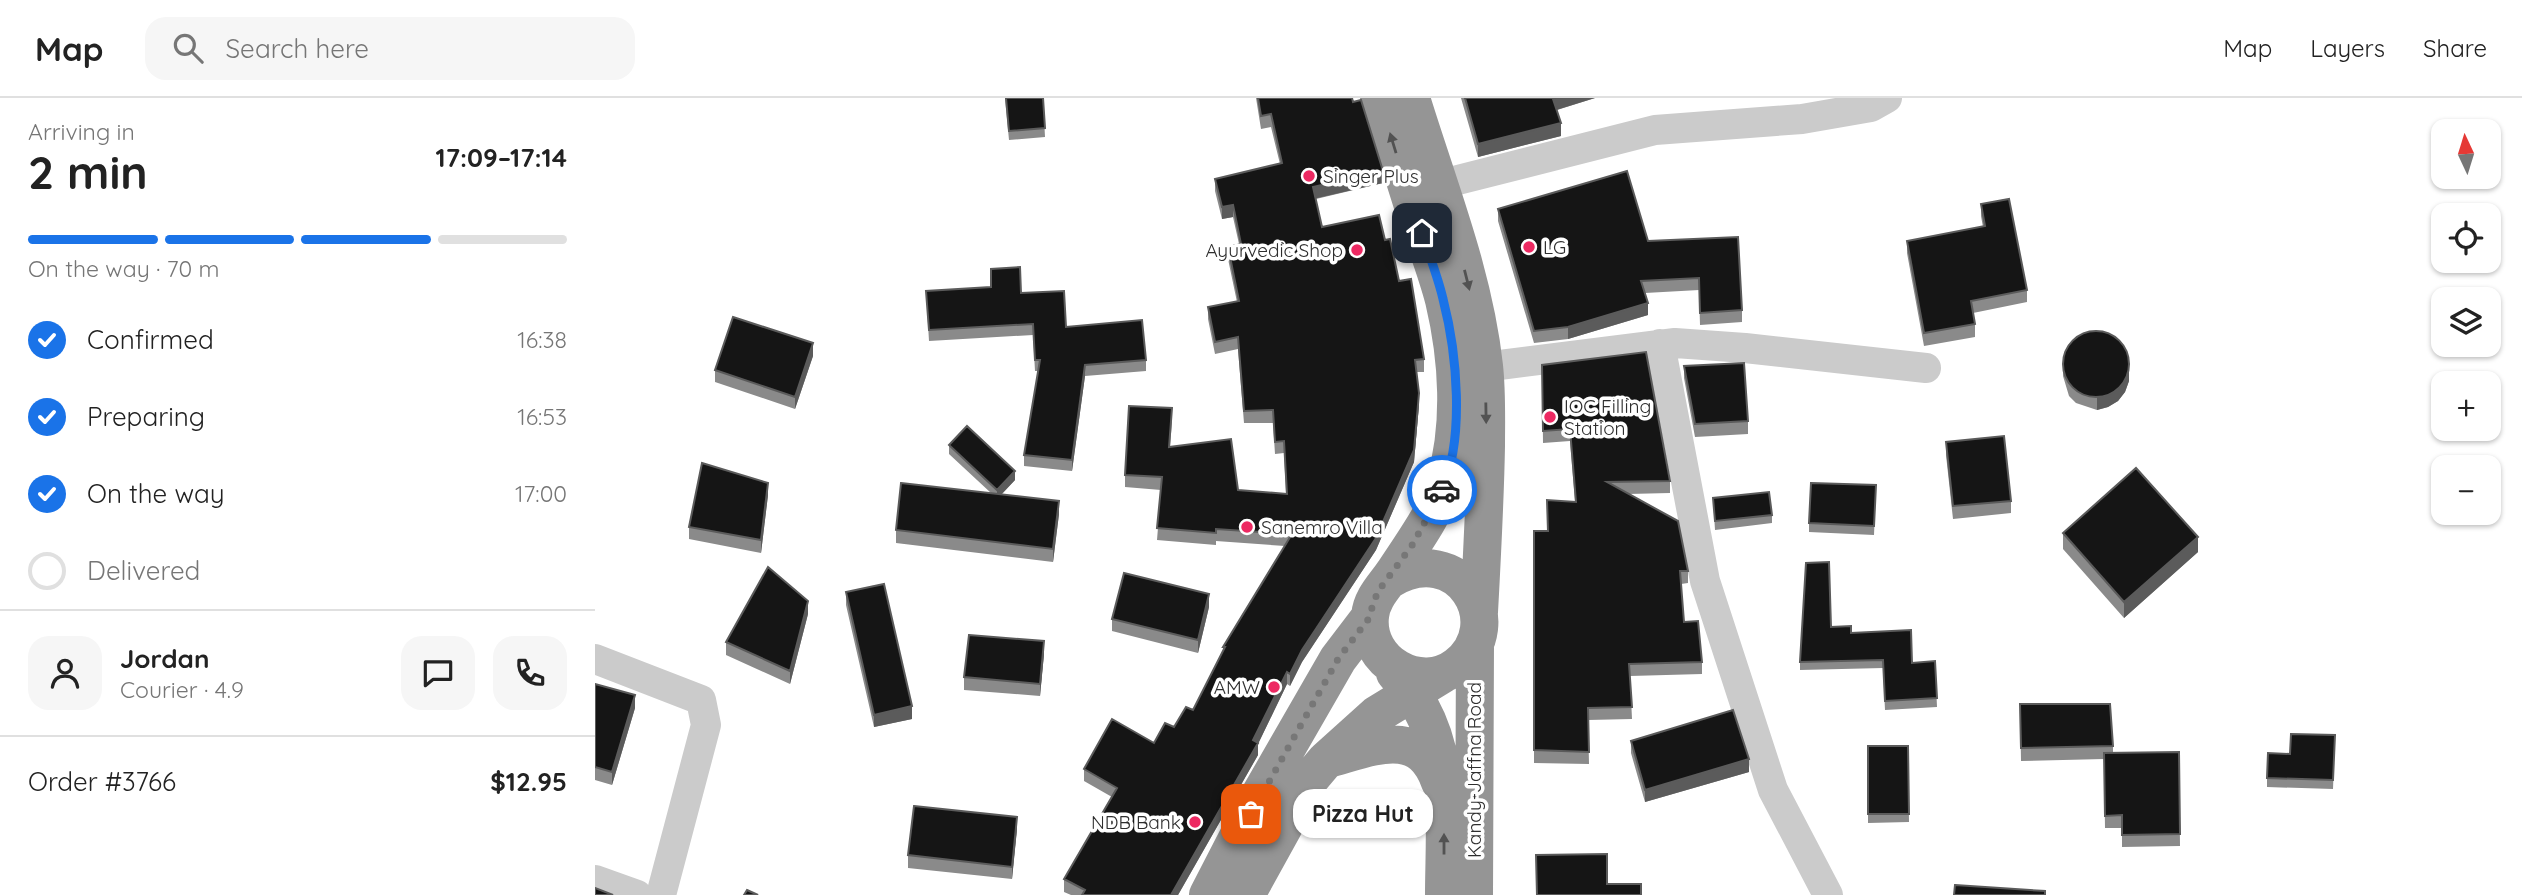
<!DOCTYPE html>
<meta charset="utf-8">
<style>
:root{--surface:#fff;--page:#f6f6f6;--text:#222;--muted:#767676;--line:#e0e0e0;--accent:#1a73e8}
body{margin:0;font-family:Quicksand,sans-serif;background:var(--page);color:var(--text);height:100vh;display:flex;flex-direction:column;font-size:26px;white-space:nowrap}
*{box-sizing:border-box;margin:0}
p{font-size:23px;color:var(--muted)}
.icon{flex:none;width:38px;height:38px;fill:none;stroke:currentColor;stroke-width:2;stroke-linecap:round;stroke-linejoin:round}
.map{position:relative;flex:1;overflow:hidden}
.side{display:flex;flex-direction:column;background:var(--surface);width:595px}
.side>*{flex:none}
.needle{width:46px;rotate:356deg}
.tools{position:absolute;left:1836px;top:21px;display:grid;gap:14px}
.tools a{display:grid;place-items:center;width:70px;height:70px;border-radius:14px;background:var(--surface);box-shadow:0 2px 5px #0004;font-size:35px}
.pin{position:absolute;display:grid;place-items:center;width:60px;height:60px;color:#fff;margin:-30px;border-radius:14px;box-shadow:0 4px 10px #0006}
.courier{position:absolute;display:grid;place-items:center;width:70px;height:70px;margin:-35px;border:5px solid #1a73e8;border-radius:50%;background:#fff;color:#222;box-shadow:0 2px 9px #0007}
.bubble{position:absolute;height:49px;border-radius:21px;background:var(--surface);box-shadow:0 2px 5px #0004;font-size:23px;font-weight:700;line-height:49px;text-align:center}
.overview em{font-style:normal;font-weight:700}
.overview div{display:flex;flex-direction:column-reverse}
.overview{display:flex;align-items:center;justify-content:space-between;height:119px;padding:0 28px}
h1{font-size:46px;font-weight:700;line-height:52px}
.bar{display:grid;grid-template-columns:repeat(4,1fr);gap:10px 7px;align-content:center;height:84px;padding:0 28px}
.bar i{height:9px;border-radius:5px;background:var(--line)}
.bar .selected{background:var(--accent)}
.bar p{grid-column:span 4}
.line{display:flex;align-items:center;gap:18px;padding:0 28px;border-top:2px solid var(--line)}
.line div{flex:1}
.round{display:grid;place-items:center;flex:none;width:74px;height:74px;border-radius:21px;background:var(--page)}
ol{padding:0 28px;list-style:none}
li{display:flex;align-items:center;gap:21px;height:77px}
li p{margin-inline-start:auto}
li .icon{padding:7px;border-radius:50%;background:var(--accent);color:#fff;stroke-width:4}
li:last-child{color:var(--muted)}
li i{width:38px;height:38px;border:4px solid var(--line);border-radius:50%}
header{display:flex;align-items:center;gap:42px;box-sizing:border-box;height:98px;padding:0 35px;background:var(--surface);border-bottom:2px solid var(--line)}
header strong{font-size:33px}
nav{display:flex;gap:38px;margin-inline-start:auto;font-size:24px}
.search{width:490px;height:63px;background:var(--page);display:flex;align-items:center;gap:18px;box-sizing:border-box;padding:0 24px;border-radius:21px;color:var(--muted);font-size:26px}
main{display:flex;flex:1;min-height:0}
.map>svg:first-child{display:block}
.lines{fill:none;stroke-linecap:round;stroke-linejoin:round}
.minor{stroke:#cbcbcb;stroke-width:30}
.highway{stroke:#959595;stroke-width:38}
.wall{fill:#8a8a8a}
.shaded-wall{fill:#5b5b5b}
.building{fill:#151515;stroke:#5b5b5b;stroke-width:2}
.oneway{fill:#525252}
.done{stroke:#777;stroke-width:7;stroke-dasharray:0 12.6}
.route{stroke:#1a73e8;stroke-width:9}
.poi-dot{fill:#ed2962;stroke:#fff;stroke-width:2.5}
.labels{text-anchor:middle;stroke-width:7;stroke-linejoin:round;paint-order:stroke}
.poi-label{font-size:19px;fill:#2e2e2e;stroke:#fff;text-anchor:start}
.street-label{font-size:19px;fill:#2e2e2e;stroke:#fff}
</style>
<header>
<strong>Map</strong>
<div class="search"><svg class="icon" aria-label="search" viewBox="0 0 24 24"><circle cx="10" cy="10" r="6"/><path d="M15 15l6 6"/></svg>Search here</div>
<nav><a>Map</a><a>Layers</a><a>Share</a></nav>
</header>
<main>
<section class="side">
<div class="overview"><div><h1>2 min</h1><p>Arriving in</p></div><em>17:09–17:14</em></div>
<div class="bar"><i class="selected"></i><i class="selected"></i><i class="selected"></i><i></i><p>On the way · 70 m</p></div>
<ol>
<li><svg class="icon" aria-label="check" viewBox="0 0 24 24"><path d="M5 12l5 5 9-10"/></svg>Confirmed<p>16:38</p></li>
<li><svg class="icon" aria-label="check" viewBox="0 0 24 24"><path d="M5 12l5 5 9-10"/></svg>Preparing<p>16:53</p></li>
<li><svg class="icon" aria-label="check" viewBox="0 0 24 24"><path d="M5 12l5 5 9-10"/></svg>On the way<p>17:00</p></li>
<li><i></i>Delivered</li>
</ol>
<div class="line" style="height:126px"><a class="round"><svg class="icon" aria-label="person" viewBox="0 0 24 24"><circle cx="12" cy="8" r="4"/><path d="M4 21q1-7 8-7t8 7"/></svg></a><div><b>Jordan</b><p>Courier · 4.9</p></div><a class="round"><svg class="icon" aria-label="chat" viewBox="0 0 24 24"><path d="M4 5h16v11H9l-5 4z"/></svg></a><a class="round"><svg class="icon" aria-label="phone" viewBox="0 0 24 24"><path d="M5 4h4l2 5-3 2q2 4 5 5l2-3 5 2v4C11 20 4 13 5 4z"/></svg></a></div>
<div class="line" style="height:91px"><div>Order #3766</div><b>$12.95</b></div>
</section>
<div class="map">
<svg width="1927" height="797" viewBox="0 0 1927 797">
<rect width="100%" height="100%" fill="#fff"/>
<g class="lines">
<path class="minor" d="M823 89 843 87 1060 32 1207 21 1276 9 1292 0
M1065 246 1110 483 1178 692 1233 797
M889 269 1080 245 1150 250 1331 270
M0 561 106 602 111 627 66 797
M0 782 42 797"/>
<path class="highway" d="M784 0C796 37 807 74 819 111 829 141 841 171 849 202 863 261 867 327 850 385 841 414 817 447 800 473 790 488 777 499 775 518 770 564 825 596 862 568 916 526 864 439 794 482
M816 0C843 88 879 176 889 268 892 295 891 322 891 348 890 404 887 459 884 514
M800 575C809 586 819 597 826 610 857 666 849 736 849 797
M737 660C780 648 825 628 845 684
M613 797 663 700 743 561 775 519
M651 797 715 681 731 662 781 617 848 576
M879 797 880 546"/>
</g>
<path class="wall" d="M410 0H448L450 39 414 42Z
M661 0H757L788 85 721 101 727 129 790 142 829 261V274H821L824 307 819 364 781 452 707 564 695 588 692 586 663 646V657L583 797H476L469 794V781L517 699 489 683V671L559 645 598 612 628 554V549L690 448 621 443V447L562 442 566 392 530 389V377L577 323 575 349 643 392 691 396 689 355 680 356 678 325H649L643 251 620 256 613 221V209L642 204 633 161V149L644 146 638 119 627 121 620 93V81L685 66 676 29 666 31Z
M866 0H1000L962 12 966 38 883 59Z
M1386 106 1432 192V204L1378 215 1380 226V239L1329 248 1312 155V143L1388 129 1386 118Z
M903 111 1053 143 1147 212V224L1105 227 1104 192 1050 195 1053 217 973 241 939 245 903 123Z
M331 193 426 195 471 229 551 262V273L490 278 477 373 429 368V357L443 273H440L438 237 334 243Z
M218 258 200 311 120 284V272Z
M1468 266 1534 283 1530 294 1523 303 1513 309 1502 312 1481 305 1474 298 1468 278Z
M947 267 1075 383V395L1033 396 1093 473V485L1086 486 1089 524 1107 564V576L1035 578 1037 621 993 622 994 666 939 665V433H953L980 403 975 343 948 345Z
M1089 268 1153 323V336L1100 339 1089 280Z
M1351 344 1416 403V415L1358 421 1351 357Z
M354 347 420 382 406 397 464 416 458 464 301 445V432L396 395 354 356Z
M1281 387 1279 437 1214 434V425Z
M173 397 166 455 94 441V429Z
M1118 400 1177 417V425L1120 432Z
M1468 435 1603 454 1529 520 1468 451Z
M251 494 317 621 279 629 251 507Z
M614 509 603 555 517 533V521Z
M213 516 195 586 131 557V544Z
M1256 535 1317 565 1340 563 1342 609 1290 612 1288 570 1205 572V564Z
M449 556 445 598 369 592V579Z
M0 586 40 610 17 687 0 682Z
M1425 606 1518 648V655L1584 654 1585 748 1527 749V730H1510L1509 661 1426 663Z
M1740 637 1738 691 1672 689V680L1695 656Z
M1036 643 1154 674 1050 704 1036 655Z
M1273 648H1313L1314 724 1273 725Z
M422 731 417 781 313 770V757Z"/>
<path class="shaded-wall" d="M960 0H1000L958 13V1Z
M966 25V38L883 59V46Z
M788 73V85L718 101V89Z
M638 107V119L627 121V109Z
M1053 205V217L973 241V229Z
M218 245V258L200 311V299Z
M490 267V278L477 373V362Z
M1534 271V283L1530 294 1523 303 1513 309 1502 312V299Z
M824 295V307L819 364 781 452 707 564 695 588V576Z
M420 373V382L402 401V392Z
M173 385V397L166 455V442Z
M464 403V416L458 464V451Z
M1603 439V454L1529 520V504Z
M614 496V509L603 555V542Z
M213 503V516L195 586V573Z
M449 543V556L445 598V586Z
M692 574V586L663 646V657L583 797H576Z
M40 597V610L17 687V674Z
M317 608V621L279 629V617Z
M1154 661V674L1050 704V692Z
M422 719V731L417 781V769Z"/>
<path class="building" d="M411 0H448L450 30 414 33Z
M663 0H757L758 4 766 2 788 73 718 89 727 129 784 117 790 142 795 141 804 183 816 181 829 261 820 262 824 295 819 352 781 440 707 552 695 576 692 574 658 642 663 645 576 797H487L490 792 469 781 522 690 489 671 517 621 559 645 570 625 579 629 591 609 598 612 630 549H628L697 436 621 431V435L562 430 567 379 530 377 534 308 577 310 574 349 636 341 643 392 692 396 689 343 680 344 678 312 649 313 643 239 620 244 613 209 644 203 633 149 646 146 638 107 627 109 620 81 687 65 676 16 666 18Z
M870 0H960L958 1 966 25 883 46Z
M1032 73 1053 143 1143 139 1147 212 1105 215 1104 180 1046 183 1053 205 973 229 939 233 903 111Z
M1414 101 1432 192 1376 203 1380 226 1329 235 1312 143 1390 128 1386 106Z
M425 169 426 195 469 193 471 229 547 222 551 262 490 267 477 362 429 357 445 262H440L438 226 334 232 331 193 396 189V171Z
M138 219 218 245 200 299 120 272Z
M1468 266a33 33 0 1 1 66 0a33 33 0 1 1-66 0Z
M1051 254 1075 383 1012 384 1083 423 1093 473H1085L1089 524 1103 523 1107 564 1034 566 1037 609 993 610 994 654 939 652V433H953L952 402 981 404 975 331 948 333 947 267Z
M1149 265 1153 323 1100 326 1089 268Z
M372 328 420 373 402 392 354 347Z
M1409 338 1416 403 1358 408 1351 344Z
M107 365 173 385 166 442 94 429Z
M1541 370 1603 439 1529 504 1468 435Z
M306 385 464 403 458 451 301 432Z
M1216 385 1281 387 1279 428 1214 425Z
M1174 394 1177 417 1120 423 1118 400Z
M1234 464 1236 529 1256 528V535L1316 532 1317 565 1340 563 1342 600 1290 603 1288 562 1205 564 1211 465Z
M173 469 213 503 195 573 131 544Z
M529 475 614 496 603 542 517 521Z
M289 486 317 608 279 617 251 494Z
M374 537 449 543 445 586 369 579Z
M0 586 40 597 17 674 0 669Z
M1425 606H1515L1518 648 1426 650Z
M1138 612 1154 661 1050 692 1036 643Z
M1696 636 1740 637 1738 682 1672 680 1673 655 1695 656Z
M1273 648H1313L1314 716H1273Z
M1584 654 1585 736 1527 737V717L1510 718 1509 655Z
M319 708 422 719 417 769 313 757Z
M1012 756V786H1046V797H942L941 757Z
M1360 787 1450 793V797H1359Z
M0 790 18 797H0Z
M152 792 163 797H149Z"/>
<defs><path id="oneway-solid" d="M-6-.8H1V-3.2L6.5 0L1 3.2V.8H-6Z" transform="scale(1.75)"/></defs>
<g class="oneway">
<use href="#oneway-solid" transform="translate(798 45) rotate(-107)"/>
<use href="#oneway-solid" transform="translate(872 182) rotate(76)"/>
<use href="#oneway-solid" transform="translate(891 315) rotate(89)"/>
<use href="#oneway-solid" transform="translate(849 746) rotate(-90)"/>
</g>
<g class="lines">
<path class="done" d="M656 716 743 561 775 519 778 505 784 492 818 446 847 392"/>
<path class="route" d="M827 135C834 157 843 179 848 201 862 255 870 340 847 392"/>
</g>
<g class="poi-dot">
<circle cx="714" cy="78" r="7"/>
<circle cx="934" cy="149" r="7"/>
<circle cx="762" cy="152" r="7"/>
<circle cx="955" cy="319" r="7"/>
<circle cx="652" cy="429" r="7"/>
<circle cx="679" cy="589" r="7"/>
<circle cx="600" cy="724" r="7"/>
</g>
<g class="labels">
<g class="poi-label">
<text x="728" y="85">Singer Plus</text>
<text x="948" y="156">LG</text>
<text x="748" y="159" text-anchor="end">Ayurvedic Shop</text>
<text x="969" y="315">IOC Filling<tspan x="969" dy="22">Station</tspan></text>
<text x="666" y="436">Sanemro Villa</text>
<text x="665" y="596" text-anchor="end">AMW</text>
<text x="586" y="731" text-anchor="end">NDB Bank</text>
</g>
<g class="street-label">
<text transform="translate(879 672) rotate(-90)" y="7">Kandy-Jaffna Road</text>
</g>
</g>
</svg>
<div class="tools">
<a><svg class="needle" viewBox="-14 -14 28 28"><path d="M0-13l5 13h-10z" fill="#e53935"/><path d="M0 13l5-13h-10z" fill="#767676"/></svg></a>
<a><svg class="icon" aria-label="locate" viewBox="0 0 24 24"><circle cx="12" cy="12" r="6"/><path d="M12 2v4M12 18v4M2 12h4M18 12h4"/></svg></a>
<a><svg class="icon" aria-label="layers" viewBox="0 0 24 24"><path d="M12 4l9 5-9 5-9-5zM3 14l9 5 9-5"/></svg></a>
<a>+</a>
<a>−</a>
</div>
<div class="pin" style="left:656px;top:716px;background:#ea580c"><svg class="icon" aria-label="bag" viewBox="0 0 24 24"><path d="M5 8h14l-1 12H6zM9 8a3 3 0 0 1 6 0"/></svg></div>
<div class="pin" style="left:827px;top:135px;background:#1f2937"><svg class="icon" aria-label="home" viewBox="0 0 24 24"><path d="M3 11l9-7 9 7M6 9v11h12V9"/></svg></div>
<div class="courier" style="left:847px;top:392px"><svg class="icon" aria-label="car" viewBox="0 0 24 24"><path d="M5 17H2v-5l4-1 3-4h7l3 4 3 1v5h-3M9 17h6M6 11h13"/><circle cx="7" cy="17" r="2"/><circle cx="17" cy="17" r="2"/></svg></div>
<div class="bubble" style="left:698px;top:691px;width:140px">Pizza Hut</div>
</div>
</main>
